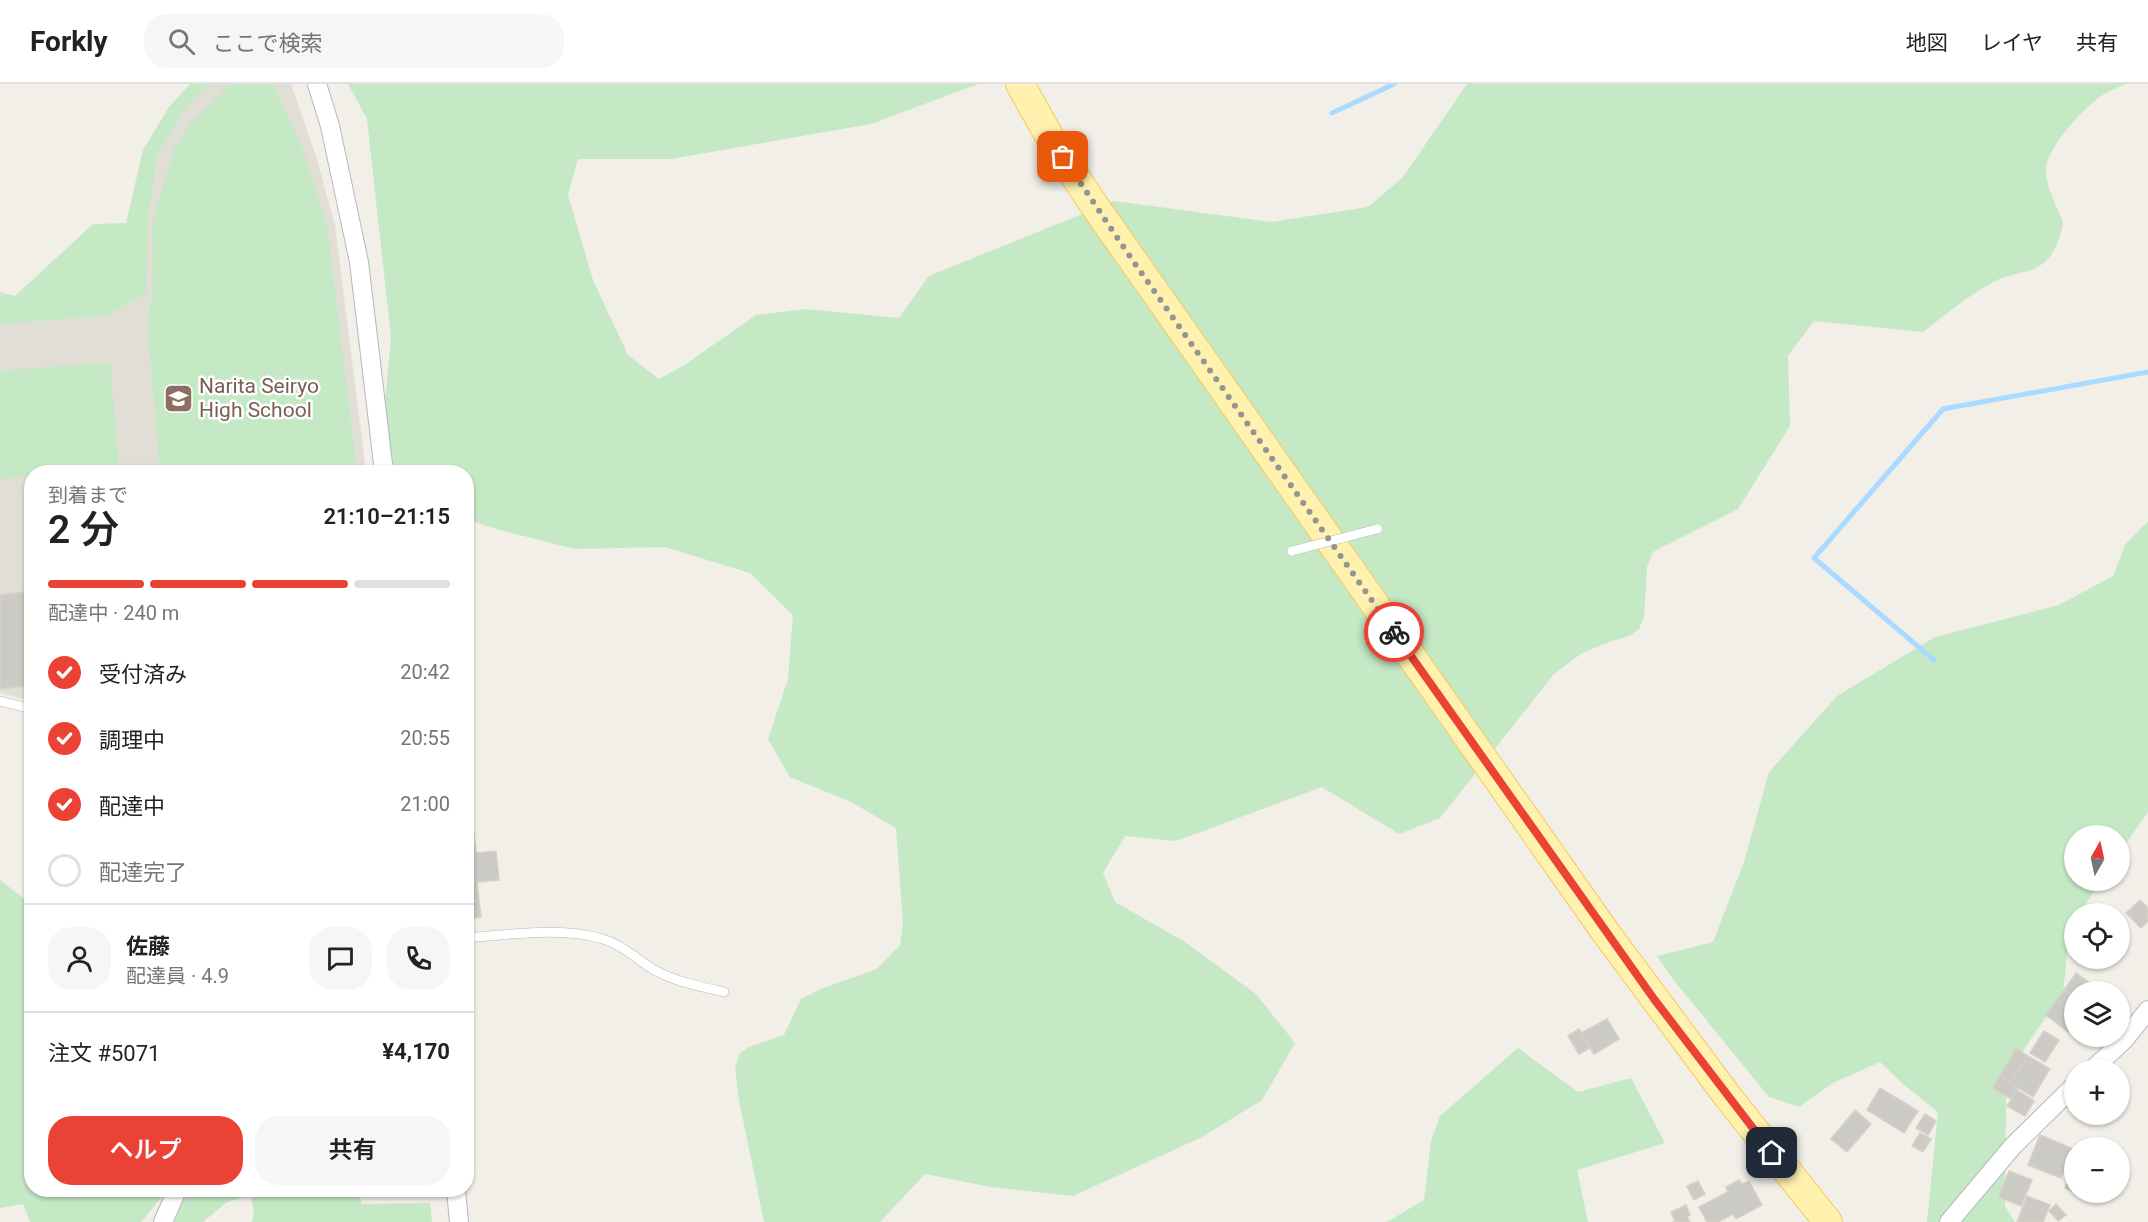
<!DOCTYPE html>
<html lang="ja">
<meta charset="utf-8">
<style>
:root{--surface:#fff;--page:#f6f6f6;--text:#222;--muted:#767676;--line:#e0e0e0;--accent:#ea4335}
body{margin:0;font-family:Roboto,"Noto Sans JP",sans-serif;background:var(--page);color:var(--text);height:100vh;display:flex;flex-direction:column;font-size:22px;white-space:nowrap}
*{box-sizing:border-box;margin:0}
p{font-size:20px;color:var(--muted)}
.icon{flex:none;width:33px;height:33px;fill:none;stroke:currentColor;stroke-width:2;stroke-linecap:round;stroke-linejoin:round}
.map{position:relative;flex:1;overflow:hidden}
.details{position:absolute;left:24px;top:381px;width:450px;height:732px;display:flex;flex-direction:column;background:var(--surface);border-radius:24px;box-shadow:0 2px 4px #0004}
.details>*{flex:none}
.needle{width:39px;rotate:9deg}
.tools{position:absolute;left:2064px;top:741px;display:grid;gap:12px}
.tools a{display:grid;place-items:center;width:66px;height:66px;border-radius:50%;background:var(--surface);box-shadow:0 2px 4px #0004;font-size:30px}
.pin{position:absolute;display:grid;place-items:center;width:51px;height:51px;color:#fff;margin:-26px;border-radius:12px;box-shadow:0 3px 9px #0006}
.courier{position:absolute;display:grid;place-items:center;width:60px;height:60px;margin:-30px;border:4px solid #ea4335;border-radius:50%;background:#fff;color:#222;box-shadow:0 2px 8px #0007}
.head em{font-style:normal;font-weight:600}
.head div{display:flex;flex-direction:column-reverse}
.head{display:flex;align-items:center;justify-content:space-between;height:102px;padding:0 24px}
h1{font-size:39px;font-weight:600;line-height:45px}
.bar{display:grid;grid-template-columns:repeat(4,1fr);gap:9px 6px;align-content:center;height:72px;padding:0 24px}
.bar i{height:8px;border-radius:4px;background:var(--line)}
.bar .on{background:var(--accent)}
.bar p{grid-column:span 4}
.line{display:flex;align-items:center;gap:15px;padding:0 24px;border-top:2px solid var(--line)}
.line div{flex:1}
.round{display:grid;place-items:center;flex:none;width:63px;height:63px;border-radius:24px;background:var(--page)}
ol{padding:0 24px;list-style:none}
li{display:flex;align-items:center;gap:18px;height:66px}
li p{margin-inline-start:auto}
li .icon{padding:6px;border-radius:50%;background:var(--accent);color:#fff;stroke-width:4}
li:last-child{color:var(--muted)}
li i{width:33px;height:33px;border:3px solid var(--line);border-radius:50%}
.primary-button{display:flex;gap:12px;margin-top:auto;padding:12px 24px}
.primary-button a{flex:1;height:69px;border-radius:24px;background:var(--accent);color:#fff;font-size:24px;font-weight:600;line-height:69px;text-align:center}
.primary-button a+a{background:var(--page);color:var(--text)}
header{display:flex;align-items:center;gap:36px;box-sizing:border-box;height:84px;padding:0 30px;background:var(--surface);border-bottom:2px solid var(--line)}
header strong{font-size:28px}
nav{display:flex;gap:33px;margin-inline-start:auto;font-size:21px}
.search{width:420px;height:54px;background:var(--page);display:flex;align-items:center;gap:15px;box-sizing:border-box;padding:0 21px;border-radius:24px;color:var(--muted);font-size:22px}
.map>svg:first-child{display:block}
.education{fill:#e1ded6}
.green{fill:#c5e8c5}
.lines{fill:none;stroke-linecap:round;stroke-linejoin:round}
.stream{stroke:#aadaff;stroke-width:5}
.building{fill:#cccac5;stroke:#d6d1c6;stroke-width:1.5}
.service-casing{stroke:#b5b8bc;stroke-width:10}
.minor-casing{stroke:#b5b8bc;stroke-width:20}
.primary-casing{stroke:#f2c960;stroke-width:30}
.service{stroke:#fff;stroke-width:9}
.minor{stroke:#fff;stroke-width:18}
.primary{stroke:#fff2af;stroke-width:28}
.service-bridge-casing{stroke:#b5b8bc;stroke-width:10;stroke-linecap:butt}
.service-bridge{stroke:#fff;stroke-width:9}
.done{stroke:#929495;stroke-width:6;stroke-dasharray:0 10.8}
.route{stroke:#ea4335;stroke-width:8}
.labels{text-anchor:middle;stroke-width:5;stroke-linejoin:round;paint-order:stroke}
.education-label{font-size:21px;fill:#785e54;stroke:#fff;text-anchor:start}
</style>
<header>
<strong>Forkly</strong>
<div class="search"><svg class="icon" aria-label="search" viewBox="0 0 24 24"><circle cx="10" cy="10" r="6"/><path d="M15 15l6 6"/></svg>ここで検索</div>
<nav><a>地図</a><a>レイヤ</a><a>共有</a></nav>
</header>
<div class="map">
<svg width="2148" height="1138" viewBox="0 0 2148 1138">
<rect width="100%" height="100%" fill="#f1efe8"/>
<path class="education" d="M208 0H291L316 72 335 141 366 388H32L31 617 0 609V240L105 232 148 134 158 70 183 28Z"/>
<path class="green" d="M190 0H208L183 28 158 70 148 134 146 209 105 232 0 240V208L15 212 93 140 126 139 143 66 169 23Z
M231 0H273L304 68 327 142 357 388H160L147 234 153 212V135L174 65 191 39Z
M348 0H978L871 40 671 75H578L568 111 593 196 628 271 659 295 686 280 756 231 805 225 899 234 929 192 1114 117 1271 138 1368 123 1403 93 1467 0H2126C2118 4 2108 7 2101 12 2084 23 2046 65 2046 85 2045 102 2057 122 2063 138 2062 149 2055 168 2047 176 2034 190 2011 188 1995 197 1969 211 1946 230 1923 248L1814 237 1788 272 1790 342 1738 425 1653 468 1647 483 1644 533 1639 545 1629 552 1612 557 1582 569 1554 590 1440 734 1399 750 1322 703 1176 757 1125 752 1103 789 1115 818 1185 858 1256 910 1295 959 1262 1016 1202 1053 1073 1112 991 1103 925 1090 880 1138H764L739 1016 735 983 740 969 749 963 784 951 801 915 821 905 877 885 900 861 903 840 896 744 851 718 790 693 768 655 788 595 793 531 750 489 665 463 575 465 496 445 467 435 466 388H390L382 351 391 253 367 35Z
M110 278 119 385 78 388H32L31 392 0 395V287Z
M2148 437V728L2120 768V752H2074V796L2101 797 2080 829 2074 830V838L2070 845 2063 908 2024 965 2006 1007 2005 1122 2015 1138H1927L1938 1028 1903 1000 1880 978 1833 999 1799 1023 1769 1013 1672 894 1657 872 1713 858 1744 778 1769 688 1837 612 1935 553 2059 521 2113 492 2125 461Z
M0 796 31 820 32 1106H162L161 1114 141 1138H30L23 1120 0 1124Z
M1518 964 1578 1008 1631 994 1665 1059 1577 1086 1588 1138H1387L1424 1116 1431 1057 1440 1032Z
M188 1106H360L361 1120 430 1119 432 1138H252L254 1130 251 1111 227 1118 203 1138H174Z"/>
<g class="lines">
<path class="stream" d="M1332 29 1394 0
M1934 576 1814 474 1943 325 2148 288"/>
</g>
<path class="building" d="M32 507V601L0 605V511Z
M466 707H469L476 769 496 767 499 796 477 798 481 833 466 835Z
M2140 816 2148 824V837L2141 844 2126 829Z
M2076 889 2087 897 2080 908H2074V913L2064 906Z
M2087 897 2099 906 2098 908H2080Z
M2064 906 2074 913V939L2068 948 2046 931Z
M1607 935 1619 955 1594 970 1581 949Z
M1579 945 1590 964 1579 970 1568 952Z
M2044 947 2059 956 2045 978 2030 969Z
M2016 965 2028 972 2011 999 2000 992Z
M2028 972 2050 985 2033 1013 2011 999Z
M2000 992 2018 1004 2011 1015 1993 1004Z
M1880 1004 1918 1027 1904 1049 1867 1026Z
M2017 1006 2034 1017 2025 1032 2007 1022Z
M1855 1026 1871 1040 1847 1068 1831 1055Z
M1925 1030 1936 1037 1928 1051 1916 1044Z
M1920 1049 1931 1055 1923 1068 1912 1062Z
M2040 1051 2073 1065 2061 1094 2028 1081Z
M2074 1081V1108L2065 1104Z
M2009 1087 2032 1096 2021 1122 1999 1113Z
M1739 1096 1742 1100 1749 1097 1762 1121 1736 1135 1733 1130 1718 1138H1707L1699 1123 1728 1108 1726 1103Z
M1698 1097 1705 1110 1694 1116 1687 1102Z
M2027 1112 2050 1121 2043 1138H2017Z
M2056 1120 2066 1131 2058 1137 2049 1127Z
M1686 1121 1690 1131 1687 1132 1690 1138H1672L1675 1137 1671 1128Z"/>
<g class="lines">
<defs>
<path id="service" d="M0 617 32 625
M466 854C508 851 563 842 603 855 624 861 639 878 658 888 678 898 702 903 724 908"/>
<path id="minor" d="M317 0 330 42 359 178 384 388
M2092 986 2125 955 2148 926
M456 1106 459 1138
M163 1138 177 1106
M1949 1138 2013 1062 2074 1002"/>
<path id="primary" d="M1020 0 1052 57 1094 121 1606 849 1728 1013 1828 1138"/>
</defs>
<use href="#service" class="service-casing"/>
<use href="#minor" class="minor-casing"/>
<use href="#primary" class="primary-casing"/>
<use href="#service" class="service"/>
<use href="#minor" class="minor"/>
<use href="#primary" class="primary"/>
<defs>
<path id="service-bridge" d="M1292 467 1377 445"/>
</defs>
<use href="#service-bridge" class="service-bridge-casing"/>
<use href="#service-bridge" class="service-bridge"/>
</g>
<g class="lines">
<path class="done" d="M1063 73 1131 174 1394 548"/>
<path class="route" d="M1394 548 1654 915 1772 1069"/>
</g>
<defs>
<symbol id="school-square" viewBox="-11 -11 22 22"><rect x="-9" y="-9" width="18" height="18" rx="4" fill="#8d6e63" stroke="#fff"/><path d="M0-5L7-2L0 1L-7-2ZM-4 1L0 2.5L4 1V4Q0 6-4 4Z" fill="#fff"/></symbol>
</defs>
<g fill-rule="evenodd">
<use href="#school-square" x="162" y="298" width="33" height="33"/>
</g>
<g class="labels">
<g class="education-label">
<text x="199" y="309">Narita Seiryo<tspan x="199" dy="24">High School</tspan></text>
</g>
</g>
</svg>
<div class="tools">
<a><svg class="needle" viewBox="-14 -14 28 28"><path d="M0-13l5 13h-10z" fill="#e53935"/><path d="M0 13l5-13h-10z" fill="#767676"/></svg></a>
<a><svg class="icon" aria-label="locate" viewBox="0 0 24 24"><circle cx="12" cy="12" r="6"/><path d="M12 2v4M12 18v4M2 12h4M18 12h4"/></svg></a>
<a><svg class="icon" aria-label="layers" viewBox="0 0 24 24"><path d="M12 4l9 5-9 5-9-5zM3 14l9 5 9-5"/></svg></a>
<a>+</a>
<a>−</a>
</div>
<div class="pin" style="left:1063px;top:73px;background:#ea580c"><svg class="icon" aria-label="bag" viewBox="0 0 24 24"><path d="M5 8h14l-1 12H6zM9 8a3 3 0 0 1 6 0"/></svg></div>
<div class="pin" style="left:1772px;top:1069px;background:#1f2937"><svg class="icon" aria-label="home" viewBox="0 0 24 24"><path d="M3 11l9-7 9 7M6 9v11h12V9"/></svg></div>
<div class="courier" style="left:1394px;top:548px"><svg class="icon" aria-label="bike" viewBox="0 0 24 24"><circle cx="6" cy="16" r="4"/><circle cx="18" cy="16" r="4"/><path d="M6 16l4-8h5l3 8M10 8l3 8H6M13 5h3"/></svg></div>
<section class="details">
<div class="head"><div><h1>2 分</h1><p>到着まで</p></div><em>21:10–21:15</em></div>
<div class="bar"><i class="on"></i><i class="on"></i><i class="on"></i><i></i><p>配達中 · 240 m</p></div>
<ol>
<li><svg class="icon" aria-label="check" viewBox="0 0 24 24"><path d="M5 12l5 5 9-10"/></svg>受付済み<p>20:42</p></li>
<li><svg class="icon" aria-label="check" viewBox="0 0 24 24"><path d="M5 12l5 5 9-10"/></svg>調理中<p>20:55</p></li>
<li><svg class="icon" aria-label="check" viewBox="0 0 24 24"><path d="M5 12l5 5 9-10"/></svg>配達中<p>21:00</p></li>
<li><i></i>配達完了</li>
</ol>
<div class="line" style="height:108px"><a class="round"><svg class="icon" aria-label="person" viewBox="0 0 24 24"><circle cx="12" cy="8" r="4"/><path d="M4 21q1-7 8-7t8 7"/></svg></a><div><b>佐藤</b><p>配達員 · 4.9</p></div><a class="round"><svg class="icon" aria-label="chat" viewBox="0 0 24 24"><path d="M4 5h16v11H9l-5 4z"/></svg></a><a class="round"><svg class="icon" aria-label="phone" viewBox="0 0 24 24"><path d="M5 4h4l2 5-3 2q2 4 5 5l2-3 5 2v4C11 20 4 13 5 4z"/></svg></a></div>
<div class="line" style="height:78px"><div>注文 #5071</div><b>¥4,170</b></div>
<div class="primary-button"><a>ヘルプ</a><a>共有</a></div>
</section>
</div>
